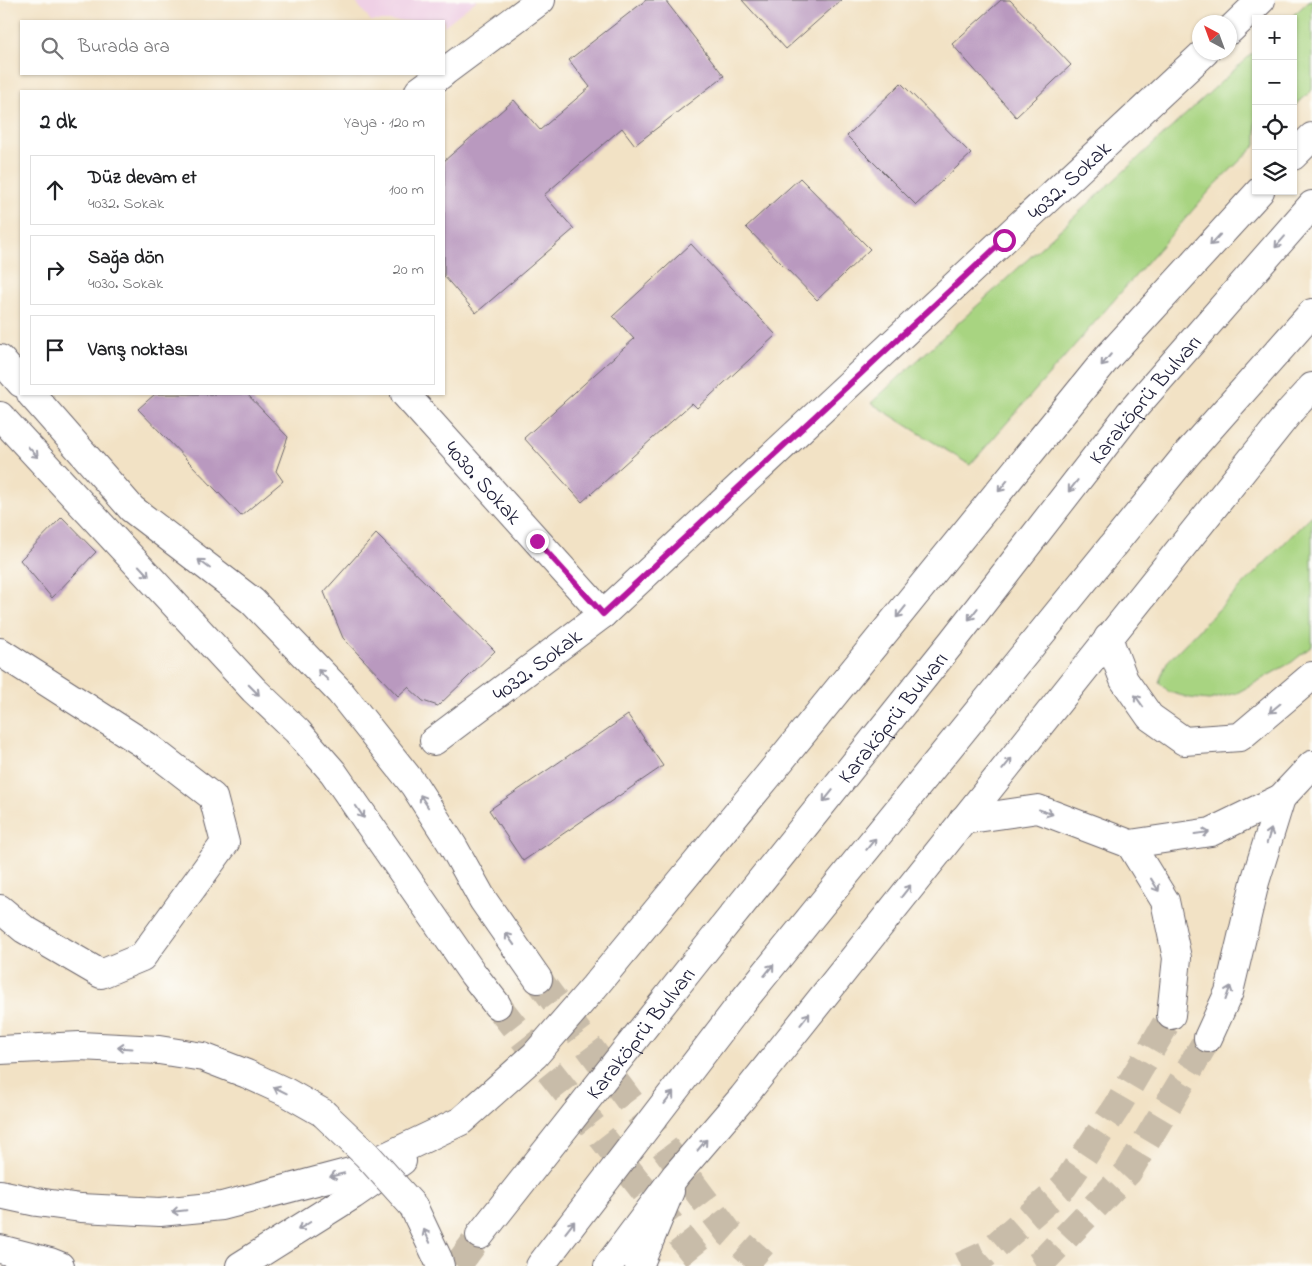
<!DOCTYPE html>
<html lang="tr">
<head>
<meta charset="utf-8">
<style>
	:root { --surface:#fff; --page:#f2f2f2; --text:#202124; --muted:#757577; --line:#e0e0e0 }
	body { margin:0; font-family:"Indie Flower",sans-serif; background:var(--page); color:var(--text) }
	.controls { position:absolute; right:15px; top:15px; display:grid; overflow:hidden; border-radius:0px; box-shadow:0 1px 4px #0004 }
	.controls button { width:45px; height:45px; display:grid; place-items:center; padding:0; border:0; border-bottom:1px solid var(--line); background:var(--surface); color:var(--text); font:25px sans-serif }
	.compass { position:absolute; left:1192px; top:15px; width:45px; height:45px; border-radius:50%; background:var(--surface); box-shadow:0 1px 4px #0004; rotate:319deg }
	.stop { position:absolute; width:15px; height:15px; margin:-11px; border:4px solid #b5179e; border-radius:50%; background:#fff }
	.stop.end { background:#b5179e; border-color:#fff; box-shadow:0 1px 5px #0008 }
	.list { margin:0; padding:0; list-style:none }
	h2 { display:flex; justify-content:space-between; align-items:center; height:65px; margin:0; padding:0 20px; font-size:21px }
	h2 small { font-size:16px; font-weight:400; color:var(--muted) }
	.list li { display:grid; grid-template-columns:32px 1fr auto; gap:15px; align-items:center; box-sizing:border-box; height:70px; margin:0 10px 10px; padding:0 10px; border:1px solid var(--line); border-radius:0px }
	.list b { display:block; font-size:19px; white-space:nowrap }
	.list p { margin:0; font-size:16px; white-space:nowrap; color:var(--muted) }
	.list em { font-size:16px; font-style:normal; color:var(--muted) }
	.icon { flex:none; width:28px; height:28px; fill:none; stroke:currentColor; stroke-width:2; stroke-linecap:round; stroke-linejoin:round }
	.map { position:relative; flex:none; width:1312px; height:1266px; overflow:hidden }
	.search { position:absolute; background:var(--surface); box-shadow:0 1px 4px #0004; left:20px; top:20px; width:425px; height:55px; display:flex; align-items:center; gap:12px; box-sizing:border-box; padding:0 18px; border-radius:0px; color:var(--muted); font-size:19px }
	.panel { position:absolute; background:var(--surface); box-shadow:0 1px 4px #0004; left:20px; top:90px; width:425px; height:305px; border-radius:0px }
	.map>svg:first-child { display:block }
	.built { fill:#efd0e5 }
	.green { fill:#a8d481; stroke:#657b5e }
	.building { fill:#b999bf }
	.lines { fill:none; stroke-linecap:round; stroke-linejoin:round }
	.secondary-tunnel { stroke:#c8bca9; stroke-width:28; stroke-dasharray:28 14; stroke-linecap:butt }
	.trunk-tunnel { stroke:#c8bca9; stroke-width:28; stroke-dasharray:28 14; stroke-linecap:butt }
	.minor-casing { stroke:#6b656b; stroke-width:30 }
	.secondary-casing { stroke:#6b656b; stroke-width:30 }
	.primary-casing { stroke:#6b656b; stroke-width:30 }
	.trunk-casing { stroke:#6b656b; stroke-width:30 }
	.minor { stroke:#fff; stroke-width:28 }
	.secondary { stroke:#fff; stroke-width:28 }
	.primary { stroke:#fff; stroke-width:28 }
	.trunk { stroke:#fff; stroke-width:28 }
	.trunk-bridge-casing { stroke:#6b656b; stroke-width:30; stroke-linecap:butt }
	.trunk-bridge { stroke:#fff; stroke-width:28 }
	.oneway { stroke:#9c9ca7 }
	.route { stroke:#b5179e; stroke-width:6 }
	.labels { text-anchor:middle; stroke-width:5; stroke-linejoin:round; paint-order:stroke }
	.street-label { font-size:22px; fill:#22223b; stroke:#fdfcf7 }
</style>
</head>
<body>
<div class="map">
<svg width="1312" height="1266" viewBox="0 0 1312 1266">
	<rect width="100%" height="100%" fill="#fdfcf7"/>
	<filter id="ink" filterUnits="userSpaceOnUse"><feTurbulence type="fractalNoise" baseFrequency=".02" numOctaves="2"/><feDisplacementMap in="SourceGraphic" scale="10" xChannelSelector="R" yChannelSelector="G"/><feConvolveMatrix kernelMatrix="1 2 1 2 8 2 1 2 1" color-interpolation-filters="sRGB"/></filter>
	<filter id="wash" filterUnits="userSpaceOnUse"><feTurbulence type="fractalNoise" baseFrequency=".0096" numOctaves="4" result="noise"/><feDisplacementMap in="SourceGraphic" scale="20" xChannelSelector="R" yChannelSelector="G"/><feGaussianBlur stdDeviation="1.12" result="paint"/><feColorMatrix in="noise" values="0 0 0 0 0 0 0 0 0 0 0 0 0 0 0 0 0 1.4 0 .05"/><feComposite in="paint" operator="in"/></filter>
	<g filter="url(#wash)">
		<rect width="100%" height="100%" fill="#f2e2c5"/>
		<polygon class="built" points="354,0 477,0 444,26 444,21 371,21"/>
		<g class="green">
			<polygon points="1310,0 1312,0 1312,90 1293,108 1293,19 1289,19"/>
			<polygon points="1256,50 1256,145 1213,187 970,465 871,403"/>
			<polygon points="1312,515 1312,646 1292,662 1237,693 1209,700 1190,698 1169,692 1159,682 1167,662"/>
		</g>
		<g id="blocks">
			<g class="building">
				<polygon points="646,0 665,0 724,76 635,145 622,128 544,195 574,229 476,313 444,276 444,161 514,100 540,130 590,87 569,60"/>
				<polygon points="742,0 841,0 786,49"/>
				<polygon points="1001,0 1010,0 1071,65 1016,117 952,44"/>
				<polygon points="901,83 971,154 916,205 847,136"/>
				<polygon points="800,178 870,249 817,300 746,227"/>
				<polygon points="691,244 776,335 697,408 692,403 582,502 524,438 634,339 613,316"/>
				<polygon points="155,394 247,394 288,437 276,471 283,481 241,516 138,409"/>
				<polygon points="62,517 96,552 52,598 20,560"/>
				<polygon points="376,534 495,651 438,706 423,701 408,687 398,696 343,638 324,592"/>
				<polygon points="628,715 663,766 523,861 489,810"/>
			</g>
		</g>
	</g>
	<g filter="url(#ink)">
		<use href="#blocks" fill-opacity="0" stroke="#6b656b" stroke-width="1"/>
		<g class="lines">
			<g class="secondary-tunnel">
				<polyline points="538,979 729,1233 766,1266"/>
				<polyline points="497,1005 704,1266"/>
				<polyline points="961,1266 985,1255 1064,1186 1117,1107 1171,1015"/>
				<polyline points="1036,1266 1041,1263 1128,1172 1208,1038"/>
			</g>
			<polyline class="trunk-tunnel" points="457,1266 480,1235"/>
			<g class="minor-casing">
				<g id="minor">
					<polyline points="1230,30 1261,0"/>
					<polyline points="444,72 541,0"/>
					<polyline points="419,91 442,74"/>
					<path id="s1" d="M405,394L603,614"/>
					<polyline points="0,652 147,746 213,797 225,843 142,957 101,974 24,929 0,909"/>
					<path id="s2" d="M434,741L603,614L1205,52"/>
				</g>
			</g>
			<g class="secondary-casing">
				<g id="secondary">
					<polyline points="0,359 21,383"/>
					<polyline points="31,394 132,509 252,601 340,692 414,785 453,846 483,900 538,979"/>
					<polyline points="0,416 254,690 297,731 333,772 473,974 497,1005"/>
					<polyline points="1108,638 1124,680 1150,717 1184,741 1240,737 1312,676"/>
					<polyline points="963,820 1038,809 1130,844 1211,832 1281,798 1312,765"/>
					<polyline points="1130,844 1165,901 1177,958 1171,1015"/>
					<polyline points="1208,1038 1229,992 1255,882 1281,798"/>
				</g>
			</g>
			<g class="primary-casing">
				<g id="primary">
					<polyline points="0,1249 50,1262 60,1266"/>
					<polyline points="240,1266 353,1195 402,1161"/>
					<polyline points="639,1266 670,1191"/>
				</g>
			</g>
			<g class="trunk-casing">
				<g id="trunk">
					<polyline points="1293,156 1312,137"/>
					<polyline points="0,1050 80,1046 159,1050 203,1057 247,1074 286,1092 323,1113"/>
					<polyline points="0,1194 37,1202 81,1208 160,1212 222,1206 358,1170 461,1121 535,1055 594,987 768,776 1107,358 1260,191"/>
					<polyline points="413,1206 438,1259 440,1266"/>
					<path id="s3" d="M480,1235L693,965L952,642L1129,414L1312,205"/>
					<polyline points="540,1266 743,1001 1187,454 1312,313"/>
					<polyline points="608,1266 676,1175 743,1097 1291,410 1312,387"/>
				</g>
			</g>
			<use href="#minor" class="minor"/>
			<use href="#secondary" class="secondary"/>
			<use href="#primary" class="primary"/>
			<use href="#trunk" class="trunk"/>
			<g class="trunk-bridge-casing">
				<polyline id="trunk-bridge" points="323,1113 367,1155 413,1206"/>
			</g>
			<use href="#trunk-bridge" class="trunk-bridge"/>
		</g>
		<defs><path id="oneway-shaft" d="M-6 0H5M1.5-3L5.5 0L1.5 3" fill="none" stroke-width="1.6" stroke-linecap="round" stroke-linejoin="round" transform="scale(1.25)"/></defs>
		<g class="oneway">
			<use href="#oneway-shaft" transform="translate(1215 240) rotate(133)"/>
			<use href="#oneway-shaft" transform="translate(1280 242) rotate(131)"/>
			<use href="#oneway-shaft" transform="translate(1106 360) rotate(130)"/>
			<use href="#oneway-shaft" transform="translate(33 452) rotate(47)"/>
			<use href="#oneway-shaft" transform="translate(1003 486) rotate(129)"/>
			<use href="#oneway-shaft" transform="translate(1073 486) rotate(128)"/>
			<use href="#oneway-shaft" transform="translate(204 564) rotate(-143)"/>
			<use href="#oneway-shaft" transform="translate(144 571) rotate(47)"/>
			<use href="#oneway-shaft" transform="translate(901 612) rotate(129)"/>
			<use href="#oneway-shaft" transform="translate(973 614) rotate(128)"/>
			<use href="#oneway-shaft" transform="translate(323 675) rotate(-134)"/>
			<use href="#oneway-shaft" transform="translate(254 690) rotate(45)"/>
			<use href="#oneway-shaft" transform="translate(1139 701) rotate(-125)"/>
			<use href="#oneway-shaft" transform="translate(1275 708) rotate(140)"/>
			<use href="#oneway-shaft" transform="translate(1007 764) rotate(-51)"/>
			<use href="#oneway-shaft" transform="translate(828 796) rotate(129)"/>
			<use href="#oneway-shaft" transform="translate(424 801) rotate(-123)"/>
			<use href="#oneway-shaft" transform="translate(360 812) rotate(56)"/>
			<use href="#oneway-shaft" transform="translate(1046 812) rotate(20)"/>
			<use href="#oneway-shaft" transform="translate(1202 833) rotate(-8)"/>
			<use href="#oneway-shaft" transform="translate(1269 836) rotate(-73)"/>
			<use href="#oneway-shaft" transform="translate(871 844) rotate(-51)"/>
			<use href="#oneway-shaft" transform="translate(1155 885) rotate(58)"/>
			<use href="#oneway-shaft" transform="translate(906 891) rotate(-52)"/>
			<use href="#oneway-shaft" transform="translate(510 939) rotate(-125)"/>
			<use href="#oneway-shaft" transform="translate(769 970) rotate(-51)"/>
			<use href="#oneway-shaft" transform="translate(1228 993) rotate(-70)"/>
			<use href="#oneway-shaft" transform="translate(805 1019) rotate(-52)"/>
			<use href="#oneway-shaft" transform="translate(125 1048) rotate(-177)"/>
			<use href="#oneway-shaft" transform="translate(280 1090) rotate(-154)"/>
			<use href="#oneway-shaft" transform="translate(669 1098) rotate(-52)"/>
			<use href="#oneway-shaft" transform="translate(702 1145) rotate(-50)"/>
			<use href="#oneway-shaft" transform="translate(337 1175) rotate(166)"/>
			<use href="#oneway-shaft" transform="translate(179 1211) rotate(174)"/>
			<use href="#oneway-shaft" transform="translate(304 1226) rotate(148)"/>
			<use href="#oneway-shaft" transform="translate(570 1227) rotate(-52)"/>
			<use href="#oneway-shaft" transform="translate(427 1236) rotate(-115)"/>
		</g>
	</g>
	<g class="lines" filter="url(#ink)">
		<polyline class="route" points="537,541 603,614 1004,240"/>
	</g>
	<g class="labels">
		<g class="street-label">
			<text dy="8" stroke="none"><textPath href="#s2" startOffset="848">4032. Sokak</textPath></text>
			<text dy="8" stroke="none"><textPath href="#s3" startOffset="1068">Karaköprü Bulvarı</textPath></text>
			<text dy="8" stroke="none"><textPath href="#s1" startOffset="118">4030. Sokak</textPath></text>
			<text dy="8" stroke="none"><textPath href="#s2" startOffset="128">4032. Sokak</textPath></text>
			<text dy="8" stroke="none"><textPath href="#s3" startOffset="662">Karaköprü Bulvarı</textPath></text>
			<text dy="8" stroke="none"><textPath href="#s3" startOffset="258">Karaköprü Bulvarı</textPath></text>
		</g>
	</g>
</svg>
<div class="controls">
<button>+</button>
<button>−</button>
<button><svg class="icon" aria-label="locate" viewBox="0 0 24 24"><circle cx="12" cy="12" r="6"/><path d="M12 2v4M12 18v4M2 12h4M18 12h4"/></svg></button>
<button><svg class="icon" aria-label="layers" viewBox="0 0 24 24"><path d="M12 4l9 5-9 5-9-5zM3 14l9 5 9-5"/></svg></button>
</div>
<svg class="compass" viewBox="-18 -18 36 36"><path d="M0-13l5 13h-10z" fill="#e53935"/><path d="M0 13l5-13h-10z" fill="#757577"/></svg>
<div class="stop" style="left:1004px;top:240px"></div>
<div class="stop end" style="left:537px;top:541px"></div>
<div class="search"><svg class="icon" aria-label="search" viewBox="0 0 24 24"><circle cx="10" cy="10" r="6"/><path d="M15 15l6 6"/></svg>Burada ara</div>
<section class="panel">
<h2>2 dk<small>Yaya · 120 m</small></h2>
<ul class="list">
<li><svg class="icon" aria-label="ahead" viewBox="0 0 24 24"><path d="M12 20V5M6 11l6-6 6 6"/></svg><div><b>Düz devam et</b><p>4032. Sokak</p></div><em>100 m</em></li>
<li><svg class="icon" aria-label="right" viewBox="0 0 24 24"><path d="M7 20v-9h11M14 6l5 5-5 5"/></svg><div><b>Sağa dön</b><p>4030. Sokak</p></div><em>20 m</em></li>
<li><svg class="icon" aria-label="arrive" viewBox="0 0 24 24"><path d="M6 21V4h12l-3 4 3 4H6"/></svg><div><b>Varış noktası</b></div></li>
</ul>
</section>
</div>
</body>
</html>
